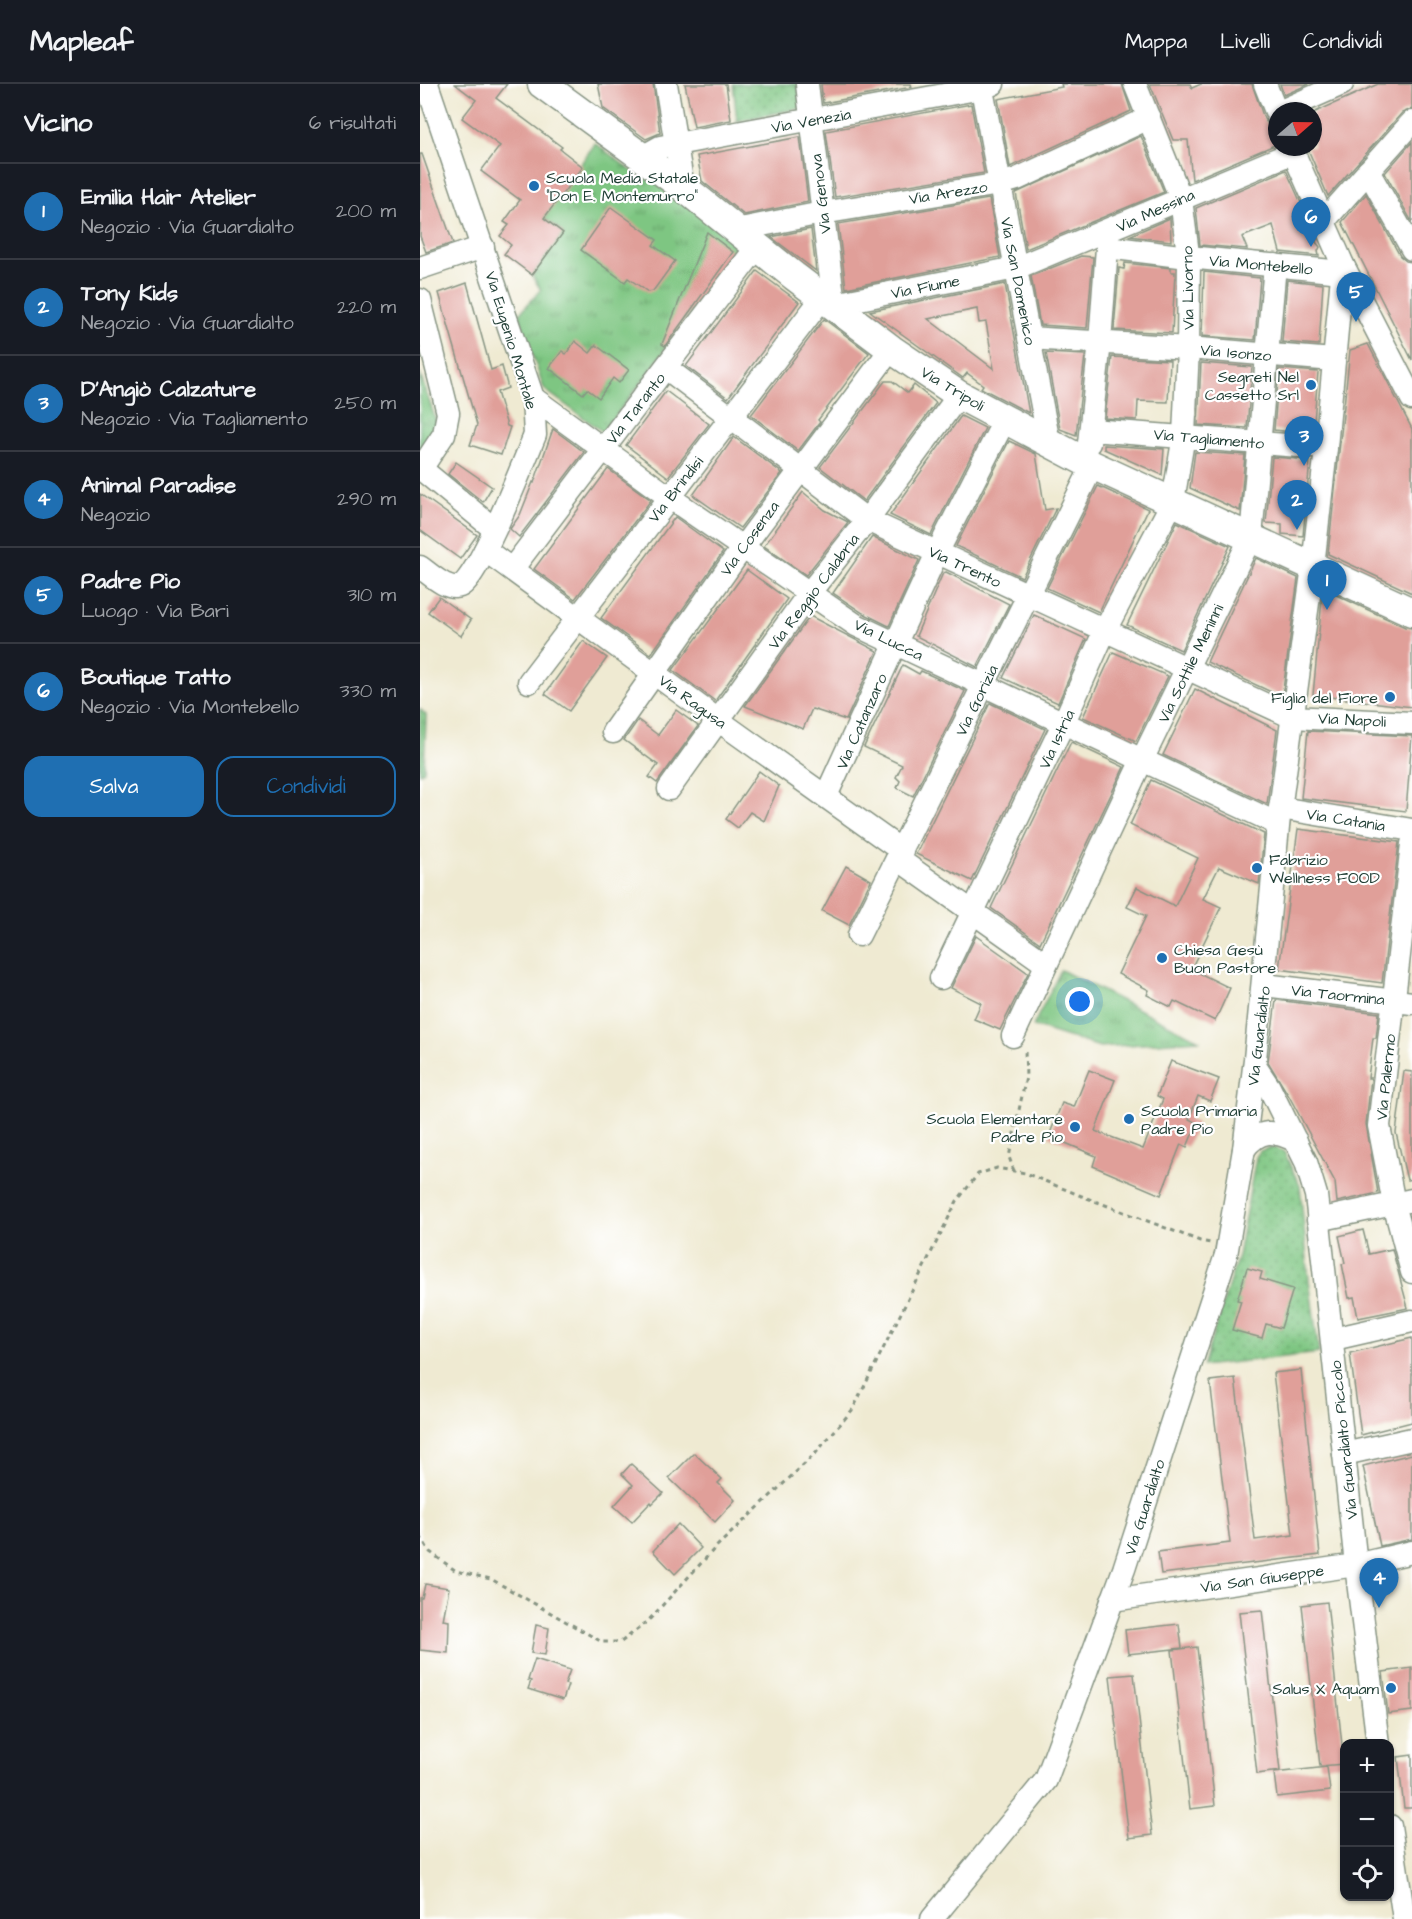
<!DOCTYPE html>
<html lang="it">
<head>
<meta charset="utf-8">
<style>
	:root { --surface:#171b24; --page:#242831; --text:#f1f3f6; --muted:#9ea1a6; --line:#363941; --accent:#1f6fb2 }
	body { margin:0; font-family:"Architects Daughter",sans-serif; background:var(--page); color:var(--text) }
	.controls { position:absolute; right:18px; bottom:18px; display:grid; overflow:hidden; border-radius:12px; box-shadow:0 2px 4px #0004 }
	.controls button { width:54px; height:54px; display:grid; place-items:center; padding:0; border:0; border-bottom:2px solid var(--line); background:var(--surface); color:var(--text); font:30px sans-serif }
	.compass { position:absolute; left:848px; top:18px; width:54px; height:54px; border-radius:50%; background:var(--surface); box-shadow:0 2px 4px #0004; rotate:70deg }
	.you { position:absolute; left:660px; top:918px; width:21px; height:21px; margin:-15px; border:4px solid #fff; border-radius:50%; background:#1a73e8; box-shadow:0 0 0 9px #1a73e833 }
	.badge { display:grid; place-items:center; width:39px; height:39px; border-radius:50%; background:var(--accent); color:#fff; font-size:20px; font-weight:700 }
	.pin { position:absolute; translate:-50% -50px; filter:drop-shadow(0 2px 3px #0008) }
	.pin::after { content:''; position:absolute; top:32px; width:21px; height:18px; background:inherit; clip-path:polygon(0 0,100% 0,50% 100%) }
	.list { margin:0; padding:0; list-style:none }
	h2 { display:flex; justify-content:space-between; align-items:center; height:78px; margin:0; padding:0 24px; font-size:26px }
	h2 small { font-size:20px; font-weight:400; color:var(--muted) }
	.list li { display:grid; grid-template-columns:39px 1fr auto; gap:18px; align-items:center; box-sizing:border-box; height:96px; padding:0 24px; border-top:2px solid var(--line) }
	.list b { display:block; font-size:22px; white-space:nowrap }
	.list p { margin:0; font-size:20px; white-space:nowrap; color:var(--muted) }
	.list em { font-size:20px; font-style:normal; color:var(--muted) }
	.actions { display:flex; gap:12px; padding:18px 24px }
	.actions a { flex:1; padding:14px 0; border:2px solid var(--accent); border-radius:18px; text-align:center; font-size:21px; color:var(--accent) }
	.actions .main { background:var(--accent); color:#fff }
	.icon { flex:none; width:33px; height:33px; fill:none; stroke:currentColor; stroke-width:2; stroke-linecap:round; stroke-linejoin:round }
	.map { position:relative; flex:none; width:992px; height:1835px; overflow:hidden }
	header { display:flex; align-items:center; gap:36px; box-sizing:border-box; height:84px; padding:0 30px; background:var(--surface); border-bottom:2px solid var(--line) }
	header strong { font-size:28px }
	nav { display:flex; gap:33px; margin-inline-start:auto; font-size:21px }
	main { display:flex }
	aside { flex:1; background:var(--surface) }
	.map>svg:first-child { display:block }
	.grass { fill:url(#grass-dots); stroke:#4e825b; stroke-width:1.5 }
	.park { fill:url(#park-tufts); stroke:#4e825b; stroke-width:1.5 }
	.building { fill:#e09f99; fill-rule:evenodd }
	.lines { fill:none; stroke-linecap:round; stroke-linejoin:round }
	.minor-casing { stroke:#879483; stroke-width:25 }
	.major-casing { stroke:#879483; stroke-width:31 }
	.path { stroke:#879483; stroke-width:3; stroke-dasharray:4.5 4.5; stroke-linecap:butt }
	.minor { stroke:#fff; stroke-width:22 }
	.major { stroke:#fff; stroke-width:28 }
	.poi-dot { fill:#1f6fb2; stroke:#fff; stroke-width:2 }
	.labels { text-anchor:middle; stroke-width:4.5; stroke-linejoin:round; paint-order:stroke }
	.street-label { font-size:16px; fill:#1f3d34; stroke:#fff }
	.poi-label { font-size:16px; fill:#1f3d34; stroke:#fff; text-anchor:start }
</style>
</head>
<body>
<header>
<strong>Mapleaf</strong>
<nav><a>Mappa</a><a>Livelli</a><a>Condividi</a></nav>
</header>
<main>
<aside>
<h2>Vicino<small>6 risultati</small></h2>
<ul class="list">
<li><span class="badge">1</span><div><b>Emilia Hair Atelier</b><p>Negozio · Via Guardialto</p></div><em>200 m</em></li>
<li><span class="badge">2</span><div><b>Tony Kids</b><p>Negozio · Via Guardialto</p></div><em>220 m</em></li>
<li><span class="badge">3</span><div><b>D'Angiò Calzature</b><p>Negozio · Via Tagliamento</p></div><em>250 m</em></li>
<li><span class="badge">4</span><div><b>Animal Paradise</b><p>Negozio</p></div><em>290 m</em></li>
<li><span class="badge">5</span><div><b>Padre Pio</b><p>Luogo · Via Bari</p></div><em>310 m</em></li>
<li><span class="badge">6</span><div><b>Boutique Tatto</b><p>Negozio · Via Montebello</p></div><em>330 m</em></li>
</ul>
<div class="actions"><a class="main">Salva</a><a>Condividi</a></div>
</aside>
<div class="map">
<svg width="992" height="1835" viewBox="0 0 992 1835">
	<defs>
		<pattern id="grass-dots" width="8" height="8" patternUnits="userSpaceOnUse" patternTransform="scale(1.5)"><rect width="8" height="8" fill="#7ec682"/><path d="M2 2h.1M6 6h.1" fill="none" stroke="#67a26b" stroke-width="1.8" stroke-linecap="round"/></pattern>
		<pattern id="park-tufts" width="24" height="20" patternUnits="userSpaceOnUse" patternTransform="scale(1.5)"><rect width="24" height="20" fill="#7ec682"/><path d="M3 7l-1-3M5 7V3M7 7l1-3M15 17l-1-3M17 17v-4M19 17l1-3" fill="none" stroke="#67a26b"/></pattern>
	</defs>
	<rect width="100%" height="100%" fill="#fff"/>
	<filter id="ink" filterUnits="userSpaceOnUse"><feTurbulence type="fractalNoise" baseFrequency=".0167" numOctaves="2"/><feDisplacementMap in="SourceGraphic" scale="12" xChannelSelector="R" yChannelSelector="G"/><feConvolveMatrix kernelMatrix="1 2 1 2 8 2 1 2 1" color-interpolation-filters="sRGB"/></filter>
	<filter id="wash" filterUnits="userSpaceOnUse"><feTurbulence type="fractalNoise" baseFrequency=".008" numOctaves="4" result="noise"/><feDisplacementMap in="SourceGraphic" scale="24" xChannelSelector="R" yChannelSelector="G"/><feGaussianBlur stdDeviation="1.35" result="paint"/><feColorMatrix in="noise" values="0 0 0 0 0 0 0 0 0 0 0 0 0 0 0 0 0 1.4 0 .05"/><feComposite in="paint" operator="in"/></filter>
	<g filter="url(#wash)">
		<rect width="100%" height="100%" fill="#efead2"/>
		<g class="grass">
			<polygon points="313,0 378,0 381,24 317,37"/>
			<polygon points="848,1064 856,1064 864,1068 880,1102 889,1196 899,1269 783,1282 818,1172 836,1073 840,1067"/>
		</g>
		<g class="park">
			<polygon points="175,59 220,93 231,85 320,156 230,287 183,348 124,305 99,230 121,206 112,191 143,149 124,134"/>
			<polygon points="0,290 17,340 0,366"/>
			<polygon points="0,625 6,631 4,687 0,689"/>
			<polygon points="641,886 779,956 680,963 613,942"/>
		</g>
		<g id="blocks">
			<g class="building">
				<polygon points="35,0 87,0 76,14 142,63 140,65 163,83 124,134 143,149 112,191 84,170 91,161 80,152 89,141 84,138 100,116 61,87 80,62 42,34 56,16"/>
				<polygon points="178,0 233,0 240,49 226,55 183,24"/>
				<polygon points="265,0 306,0 311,36 274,43"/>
				<polygon points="401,0 491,0 492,3 403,19"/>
				<polygon points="641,0 702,0 711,27 590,83 578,15 642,3"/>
				<polygon points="730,0 770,0 772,4 781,0 832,0 844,35 849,41 855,43 857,47 857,60 772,96 768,56 753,56"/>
				<polygon points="860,0 889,0 864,11"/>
				<polygon points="958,0 992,0 992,25 982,29 908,112 887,63 893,63 893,29"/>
				<polygon points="551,20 564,89 415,113 406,47"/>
				<polygon points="721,52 744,108 606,165 596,109"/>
				<polygon points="380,53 388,118 324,131 282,97 277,72"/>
				<polygon points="992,58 992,138 965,89"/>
				<polygon points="0,70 2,70 33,159 6,168 0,152"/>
				<polygon points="866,86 894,148 891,151 897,155 896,158 900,163 898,167 899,172 860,168 853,141 822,153 827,165 780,161 776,124"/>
				<polygon points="946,110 980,172 986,177 992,178 992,276 922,138"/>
				<polygon points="569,115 580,173 426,204 418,140"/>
				<polygon points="191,123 237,156 233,161 255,177 233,207 228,208 208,194 205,198 161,166"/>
				<polygon points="750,134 751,157 709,152"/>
				<polygon points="391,145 396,187 351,153"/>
				<polygon points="287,148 313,168 245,262 242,260"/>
				<polygon points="661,172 673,173 667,244 620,241 611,192"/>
				<polygon points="705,179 751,184 751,188 755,188 752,249 694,246 699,184 704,185"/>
				<polygon points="337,187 379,218 308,314 266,282"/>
				<polygon points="784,188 840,194 835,256 782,252"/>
				<polygon points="867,196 903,200 899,261 862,258"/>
				<polygon points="47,199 71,286 82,282 88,304 77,308 87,342 90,343 81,371 50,361 57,341 19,209"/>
				<path d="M585,200L609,329L561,304L563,301L547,289L543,294L450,227ZM557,225L559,239L566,238L574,285L508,235Z"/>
				<polygon points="404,235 449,269 398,336 400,338 378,367 331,331"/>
				<polygon points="155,257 170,269 176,261 209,286 199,299 193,294 179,314 167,305 163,310 129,284 142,267 146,270"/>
				<polygon points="948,260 992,345 992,509 908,470 930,266"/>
				<polygon points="626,269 665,271 656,351 640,345"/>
				<polygon points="692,273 750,276 748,318 718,317 717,336 685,334"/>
				<polygon points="781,279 832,283 827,344 778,341"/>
				<polygon points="859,285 898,288 893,350 854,346"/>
				<polygon points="465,297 472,297 488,309 494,301 516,319 444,417 400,383"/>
				<polygon points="246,307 289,340 248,393 206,361"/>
				<polygon points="541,332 565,344 511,451 470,431"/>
				<polygon points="133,345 164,368 99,453 90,445 100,431 113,398 114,399"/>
				<polygon points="314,353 362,389 320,444 273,411"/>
				<polygon points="589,357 616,370 625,426 636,424 602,493 536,462"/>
				<polygon points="684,361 744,365 742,391 684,365"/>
				<polygon points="775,368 825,371 820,427 770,404"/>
				<polygon points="852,373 890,376 883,452 862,450 862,440 846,439"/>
				<polygon points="36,378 72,403 63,418 28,390"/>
				<polygon points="188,385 231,416 155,515 114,485"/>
				<polygon points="678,402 728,425 679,528 627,504"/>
				<polygon points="383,408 405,426 428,438 386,491 344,462"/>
				<polygon points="0,410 57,451 40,475 0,446"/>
				<polygon points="255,433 303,468 231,570 181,534"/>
				<polygon points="757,438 810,462 761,566 707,541"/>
				<polygon points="452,453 499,476 469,542 443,529 413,509"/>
				<polygon points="836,474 878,494 862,613 787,578"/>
				<polygon points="327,486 367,515 295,617 253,586"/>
				<polygon points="526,488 589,520 557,583 496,552 523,489"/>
				<polygon points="903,505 985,543 992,544 992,623 893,611"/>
				<polygon points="19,513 51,536 41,552 8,528"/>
				<polygon points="614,531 666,555 638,619 583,594"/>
				<polygon points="390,532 457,567 426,636 392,625 383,645 325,622"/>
				<polygon points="163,557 187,574 149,627 125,610"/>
				<polygon points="693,568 748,592 716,657 663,633"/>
				<polygon points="483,581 499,590 501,587 545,607 493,712 477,704 480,697 476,693 482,681 444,663"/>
				<polygon points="775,605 857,646 847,720 743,671"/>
				<polygon points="570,619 625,645 552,797 496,770"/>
				<polygon points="256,626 278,642 237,699 229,693 238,681 204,656 218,636 238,651"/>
				<polygon points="888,647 992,652 986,727 881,714"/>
				<polygon points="651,658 704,683 620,859 571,824"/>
				<polygon points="339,687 359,702 344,737 330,728 318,744 306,735"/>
				<polygon points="731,696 844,750 839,800 799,783 783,815 801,823 771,885 810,904 795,937 754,917 751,923 727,911 729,906 698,890 726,832 707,823 717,803 755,822 778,774 710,741"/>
				<polygon points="878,745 979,758 962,899 859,885"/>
				<polygon points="426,782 451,796 429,841 402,827"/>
				<polygon points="556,852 608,889 580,946 554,935 561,919 531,904"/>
				<polygon points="856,916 959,929 956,954 953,954 948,994 951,994 946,1040 958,1109 917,1118 915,1098 869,1012 848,978"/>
				<polygon points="751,977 799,995 790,1017 778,1012 769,1035 777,1039 767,1063 761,1060 741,1111 673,1082 676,1072 629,1052 642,1019 654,1023 669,986 695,996 675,1047 723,1065 743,1015 737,1012"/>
				<polygon points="984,987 992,988 992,1095 987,1096 976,1049"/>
				<polygon points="943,1146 949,1170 972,1165 988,1224 938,1234 934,1213 929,1214 922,1180 925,1179 919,1152"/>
				<polygon points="827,1184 842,1188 840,1195 873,1205 861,1244 846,1240 842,1254 812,1246 821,1217 817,1216"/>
				<polygon points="992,1254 992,1338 941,1351 930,1269"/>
				<polygon points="881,1286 900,1471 741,1490 738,1468 810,1459 790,1297 815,1294 835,1456 873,1451 853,1289"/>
				<polygon points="274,1369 302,1395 298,1399 315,1416 295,1438 249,1394"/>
				<polygon points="992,1370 992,1455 960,1462 943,1382"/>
				<polygon points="211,1380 243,1409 232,1420 231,1418 212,1438 194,1422 213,1401 202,1390"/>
				<polygon points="258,1440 281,1464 255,1490 233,1467"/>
				<polygon points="5,1500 29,1504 23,1536 29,1537 28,1569 0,1566 0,1514 2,1514"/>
				<polygon points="907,1518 924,1680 900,1682 882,1521"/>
				<polygon points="842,1526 860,1687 837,1690 819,1528"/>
				<polygon points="759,1540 762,1564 708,1570 705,1546"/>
				<polygon points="116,1541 129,1544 125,1571 111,1569"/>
				<polygon points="777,1563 795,1722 770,1725 752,1566"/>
				<polygon points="115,1575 150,1586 145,1600 148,1601 143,1616 108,1605 111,1597 108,1596"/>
				<polygon points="992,1584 992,1627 968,1630 963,1588"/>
				<polygon points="714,1590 732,1751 709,1754 690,1592"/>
				<polygon points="992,1671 992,1724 984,1724 978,1673"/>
				<polygon points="907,1683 910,1707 857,1713 854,1689"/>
			</g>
		</g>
	</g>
	<g filter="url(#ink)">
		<use href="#blocks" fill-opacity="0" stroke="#879483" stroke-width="1.5"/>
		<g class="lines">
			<g class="minor-casing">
				<g id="minor">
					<polyline points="246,0 263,103"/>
					<polyline points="387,0 414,220 596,184 874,68"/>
					<polyline points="561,0 629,359"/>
					<polyline points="845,0 857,30"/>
					<polyline points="861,27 922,0"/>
					<polyline points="871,63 923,181 992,315"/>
					<polyline points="225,76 231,68 240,63 562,4 573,0"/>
					<polyline points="948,87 992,165"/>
					<polyline points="904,137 992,38"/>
					<polyline points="316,146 402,129 580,100 597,95 729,34"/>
					<polyline points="687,163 768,173 922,188"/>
					<polyline points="0,184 63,163"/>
					<polyline points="0,216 28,329 24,350 1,385"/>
					<polyline points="609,254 768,264 914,276"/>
					<polyline points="246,284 447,436 872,633 992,639"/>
					<polyline points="113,314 249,413 436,541 858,740"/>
					<polyline points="671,346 906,364"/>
					<polyline points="669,359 680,258 688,150"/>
					<polyline points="0,384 74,445"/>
					<polyline points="65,466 298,636 482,767"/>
					<path d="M0,483C10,490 27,507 40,502C58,496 105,375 115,351L113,314L7,0"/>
					<polyline points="92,485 337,163"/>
					<polyline points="109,598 403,213"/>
					<polyline points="193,648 323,463 471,265"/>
					<polyline points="249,705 390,508 447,436 539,311"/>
					<polyline points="406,712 517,469 585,335"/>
					<polyline points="860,724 992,746"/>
					<polyline points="992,760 959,1042 974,1120 992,1188"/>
					<polyline points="478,775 626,880"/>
					<polyline points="439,851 673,381"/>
					<polyline points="521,894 644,638 685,546 753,417 764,351 768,264 769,178 761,115 715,0"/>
					<polyline points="844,901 992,919"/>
					<polyline points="593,952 722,676 831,453 855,181"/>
					<polyline points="835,982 849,1003 886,1078 896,1111 936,1481 958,1660"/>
					<path d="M824,1065C840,1044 855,1046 876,1057"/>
					<polyline points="898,1136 992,1116"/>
					<polyline points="913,1255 992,1237"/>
					<polyline points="924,1370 992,1355"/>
					<polyline points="692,1516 936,1481 992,1468"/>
					<polyline points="970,1742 984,1835"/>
					<polyline points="512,1835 626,1696 704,1485 806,1171 824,1065 835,975 859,733 893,482 905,374 923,181"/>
				</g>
			</g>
			<g class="major-casing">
				<polyline id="major" points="122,0 263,103 374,192 471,265 539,311 666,378 992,528"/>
			</g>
			<g class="path">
				<polyline points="594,1087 589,1073 606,993 605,966"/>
				<polyline points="0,1452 10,1468 36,1487 71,1495 182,1558 201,1558 228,1537 296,1463 395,1370 433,1325 537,1117 558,1090 577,1084 605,1089 659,1111 780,1157 791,1159"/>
			</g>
			<use href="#minor" class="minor"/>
			<use href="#major" class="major"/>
		</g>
	</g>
	<g class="poi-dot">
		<circle cx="114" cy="102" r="6"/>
		<circle cx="891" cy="301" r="6"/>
		<circle cx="970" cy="613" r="6"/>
		<circle cx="837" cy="784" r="6"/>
		<circle cx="742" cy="874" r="6"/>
		<circle cx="709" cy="1035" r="6"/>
		<circle cx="655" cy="1043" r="6"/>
		<circle cx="971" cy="1604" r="6"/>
	</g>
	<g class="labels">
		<g class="street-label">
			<text transform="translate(391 36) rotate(-10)" y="6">Via Venezia</text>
			<text transform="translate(528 108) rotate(-9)" y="6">Via Arezzo</text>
			<text transform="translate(400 110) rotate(-97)" y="6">Via Genova</text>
			<text transform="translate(735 126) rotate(-24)" y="6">Via Messina</text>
			<text transform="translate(841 180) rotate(5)" y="6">Via Montebello</text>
			<text transform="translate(599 197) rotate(79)" y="6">Via San Domenico</text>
			<text transform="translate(505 202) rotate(-11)" y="6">Via Fiume</text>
			<text transform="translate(767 204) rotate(-91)" y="6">Via Livorno</text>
			<text transform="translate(92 256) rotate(73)" y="6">Via Eugenio Montale</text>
			<text transform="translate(816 268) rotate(5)" y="6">Via Isonzo</text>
			<text transform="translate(533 304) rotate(31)" y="6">Via Tripoli</text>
			<text transform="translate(215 324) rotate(-52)" y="6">Via Taranto</text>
			<text transform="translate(789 354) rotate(5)" y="6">Via Tagliamento</text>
			<text transform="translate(255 405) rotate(-52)" y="6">Via Brindisi</text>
			<text transform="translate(329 454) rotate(-54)" y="6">Via Cosenza</text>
			<text transform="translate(545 482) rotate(25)" y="6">Via Trento</text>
			<text transform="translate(393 507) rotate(-53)" y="6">Via Reggio Calabria</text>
			<text transform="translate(469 555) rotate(26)" y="6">Via Lucca</text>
			<text transform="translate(770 579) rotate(-64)" y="6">Via Sottile Meninni</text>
			<text transform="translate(556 616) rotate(-64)" y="6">Via Gorizia</text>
			<text transform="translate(273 617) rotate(36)" y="6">Via Ragusa</text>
			<text transform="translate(932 635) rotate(3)" y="6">Via Napoli</text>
			<text transform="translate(441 637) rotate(-66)" y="6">Via Catanzaro</text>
			<text transform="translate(636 655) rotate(-65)" y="6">Via Istria</text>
			<text transform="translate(926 735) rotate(9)" y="6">Via Catania</text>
			<text transform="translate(918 910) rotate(6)" y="6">Via Taormina</text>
			<text transform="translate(838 952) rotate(-83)" y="6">Via Guardialto</text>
			<text transform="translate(965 993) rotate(-84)" y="6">Via Palermo</text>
			<text transform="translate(923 1356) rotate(-96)" y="6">Via Guardialto Piccolo</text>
			<text transform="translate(724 1423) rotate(-72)" y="6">Via Guardialto</text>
			<text transform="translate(842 1494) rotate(-8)" y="6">Via San Giuseppe</text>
		</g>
		<g class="poi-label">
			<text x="126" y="99">Scuola Media Statale<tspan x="126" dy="18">"Don E. Montemurro"</tspan></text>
			<text x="879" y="298" text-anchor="end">Segreti Nel<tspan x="879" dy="18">Cassetto Srl</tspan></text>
			<text x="958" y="619" text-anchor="end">Figlia del Fiore</text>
			<text x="849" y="781">Fabrizio<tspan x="849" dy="18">Wellness FOOD</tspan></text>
			<text x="754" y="871">Chiesa Gesù<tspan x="754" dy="18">Buon Pastore</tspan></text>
			<text x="721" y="1032">Scuola Primaria<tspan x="721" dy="18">Padre Pio</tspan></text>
			<text x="643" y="1040" text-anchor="end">Scuola Elementare<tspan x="643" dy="18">Padre Pio</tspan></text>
			<text x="959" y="1610" text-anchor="end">Salus X Aquam</text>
		</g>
	</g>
</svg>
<div class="controls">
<button>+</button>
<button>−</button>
<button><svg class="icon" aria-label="locate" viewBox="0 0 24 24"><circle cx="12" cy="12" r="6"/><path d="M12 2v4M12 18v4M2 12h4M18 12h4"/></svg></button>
</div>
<svg class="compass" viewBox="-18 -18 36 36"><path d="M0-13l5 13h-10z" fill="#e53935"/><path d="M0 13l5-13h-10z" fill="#9ea1a6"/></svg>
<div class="you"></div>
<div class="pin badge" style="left:907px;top:526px">1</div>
<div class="pin badge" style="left:877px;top:446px">2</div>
<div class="pin badge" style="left:884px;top:382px">3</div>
<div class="pin badge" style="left:959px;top:1524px">4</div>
<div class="pin badge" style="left:936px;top:238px">5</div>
<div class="pin badge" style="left:891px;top:163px">6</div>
</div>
</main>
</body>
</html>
